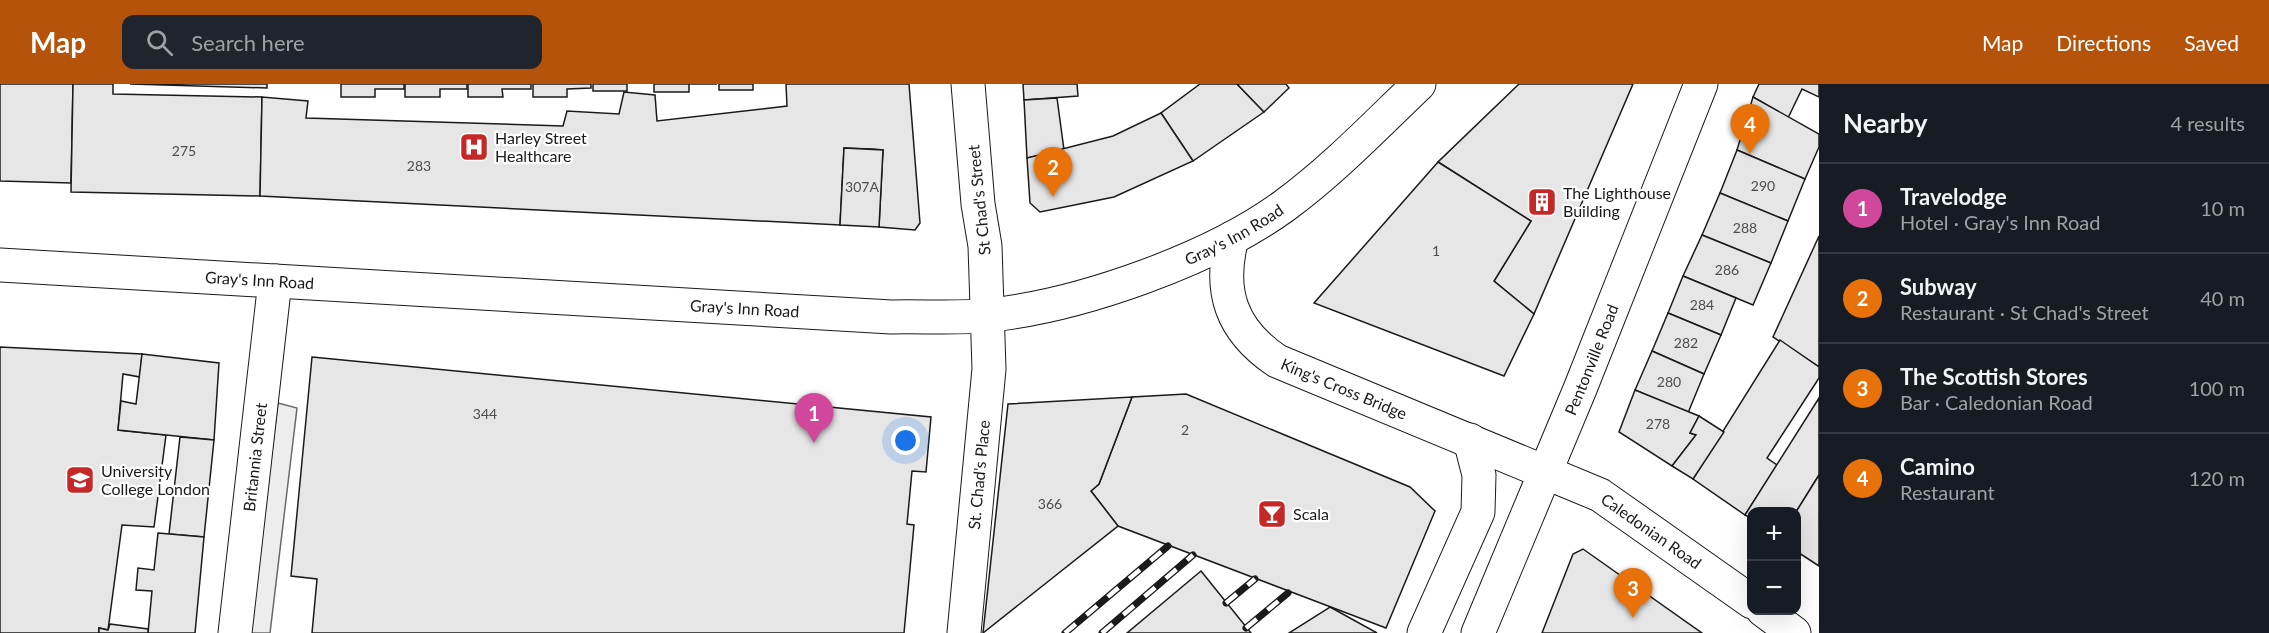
<!DOCTYPE html>
<html lang="en">
<head>
<meta charset="utf-8">
<style>
	:root { --surface:#171b24; --page:#20242c; --text:#f1f3f6; --muted:#9ea1a6; --line:#363941; --accent:#b45309 }
	body { margin:0; font-family:Lato,sans-serif; background:var(--page); color:var(--text) }
	.controls { position:absolute; right:18px; bottom:18px; display:grid; overflow:hidden; border-radius:12px; box-shadow:0 6px 24px #0002 }
	.controls button { width:54px; height:54px; display:grid; place-items:center; padding:0; border:0; border-bottom:2px solid var(--line); background:var(--surface); color:var(--text); font:30px sans-serif }
	.you { position:absolute; left:906px; top:357px; width:21px; height:21px; margin:-15px; border:4px solid #fff; border-radius:50%; background:#1a73e8; box-shadow:0 0 0 9px #1a73e833 }
	.badge { display:grid; place-items:center; width:39px; height:39px; border-radius:50%; background:var(--accent); color:#fff; font-size:20px; font-weight:700 }
	.pin { position:absolute; translate:-50% -50px; filter:drop-shadow(0 2px 3px #0008) }
	.pin::after { content:''; position:absolute; top:32px; width:21px; height:18px; background:inherit; clip-path:polygon(0 0,100% 0,50% 100%) }
	.list { margin:0; padding:0; list-style:none }
	h2 { display:flex; justify-content:space-between; align-items:center; height:78px; margin:0; padding:0 24px; font-size:26px }
	h2 small { font-size:20px; font-weight:400; color:var(--muted) }
	.list li { display:grid; grid-template-columns:39px 1fr auto; gap:18px; align-items:center; box-sizing:border-box; height:90px; padding:0 24px; border-top:2px solid var(--line) }
	.list b { display:block; font-size:22px; white-space:nowrap }
	.list p { margin:0; font-size:20px; white-space:nowrap; color:var(--muted) }
	.list em { font-size:20px; font-style:normal; color:var(--muted) }
	.icon { flex:none; width:33px; height:33px; fill:none; stroke:currentColor; stroke-width:2; stroke-linecap:round; stroke-linejoin:round }
	.map { position:relative; flex:none; width:1819px; height:549px; overflow:hidden }
	header { display:flex; align-items:center; gap:36px; box-sizing:border-box; height:84px; padding:0 30px; background:var(--accent); color:#fff }
	header strong { font-size:28px }
	nav { display:flex; gap:33px; margin-inline-start:auto; font-size:21px }
	.search { width:420px; height:54px; background:var(--page); display:flex; align-items:center; gap:15px; box-sizing:border-box; padding:0 21px; border-radius:12px; color:var(--muted); font-size:22px }
	main { display:flex }
	aside { flex:1; background:var(--surface) }
	.map>svg:first-child { display:block }
	.parking { fill:#ededed; stroke:#6a6a6a; stroke-width:1.5 }
	.building { fill:#e6e6e6; stroke:#1a1a1a; stroke-width:1.5 }
	.lines { fill:none; stroke-linecap:round; stroke-linejoin:round }
	.minor-casing { stroke:#1a1a1a; stroke-width:35 }
	.major-casing { stroke:#1a1a1a; stroke-width:35 }
	.highway-casing { stroke:#1a1a1a; stroke-width:35 }
	.minor { stroke:#fff; stroke-width:33 }
	.major { stroke:#fff; stroke-width:33 }
	.highway { stroke:#fff; stroke-width:33 }
	.rail-casing { stroke:#1a1a1a; stroke-width:7 }
	.rail { stroke:#fff; stroke-width:4.5; stroke-dasharray:14; stroke-linecap:butt }
	.labels { text-anchor:middle; stroke-width:4.5; stroke-linejoin:round; paint-order:stroke }
	.number-label { font-size:14px; fill:#4d4d4d }
	.poi-label { font-size:16px; fill:#1a1a1a; stroke:#fff; text-anchor:start }
	.street-label { font-size:16px; fill:#1a1a1a; stroke:#fff }
</style>
</head>
<body>
<header>
<strong>Map</strong>
<div class="search"><svg class="icon" aria-label="search" viewBox="0 0 24 24"><circle cx="10" cy="10" r="6"/><path d="M15 15l6 6"/></svg>Search here</div>
<nav><a>Map</a><a>Directions</a><a>Saved</a></nav>
</header>
<main>
<div class="map">
<svg width="1819" height="549" viewBox="0 0 1819 549">
	<rect width="100%" height="100%" fill="#fff"/>
	<polygon class="parking" points="278,319 297,324 270,549 250,549"/>
	<g class="building">
		<polygon points="0,0 73,0 71,99 0,97"/>
		<polygon points="73,0 113,0 113,10 262,13 260,112 71,108"/>
		<polygon points="130,0 267,0 267,4"/>
		<polygon points="341,0 404,0 404,5 375,5 375,13 341,13"/>
		<polygon points="405,0 467,0 467,5 440,5 440,13 405,13"/>
		<polygon points="468,0 531,0 531,5 502,5 503,13 468,13"/>
		<polygon points="533,0 591,0 591,4 567,5 567,13 533,13"/>
		<rect x="593" y="0" width="34" height="7"/>
		<polygon points="654,0 717,0 689,0 689,8 654,8"/>
		<rect x="719" y="0" width="34" height="6"/>
		<polygon points="786,0 909,0 920,139 915,146 879,143 883,66 872,65 844,64 840,141 260,112 262,13 308,17 306,34 563,42 567,27 619,30 624,8 655,11 657,37 787,22"/>
		<polygon points="1023,0 1077,0 1078,12 1024,16"/>
		<polygon points="1200,0 1237,0 1264,28 1193,77 1161,29"/>
		<polygon points="1237,0 1286,0 1289,4 1264,28"/>
		<polygon points="1519,0 1633,0 1534,230 1494,197 1531,137 1438,78"/>
		<polygon points="1759,0 1819,0 1819,13 1802,5 1788,34 1753,13"/>
		<polygon points="1753,13 1819,50 1819,63 1805,95 1737,66"/>
		<polygon points="1057,14 1064,66 1027,74 1024,16"/>
		<polygon points="1161,29 1193,77 1114,113 1040,128 1030,119 1027,74 1113,52"/>
		<polygon points="844,64 883,66 879,143 840,141"/>
		<polygon points="1737,66 1805,95 1788,137 1720,109"/>
		<polygon points="1438,78 1531,137 1494,197 1534,230 1504,292 1314,219"/>
		<polygon points="1720,109 1788,137 1771,179 1702,151"/>
		<polygon points="1702,151 1771,179 1753,221 1683,192"/>
		<polygon points="1819,152 1819,283 1773,253"/>
		<polygon points="1683,192 1736,214 1721,251 1668,229"/>
		<polygon points="1668,229 1721,251 1704,290 1652,267"/>
		<polygon points="1780,256 1819,283 1819,294 1767,374 1777,381 1745,431 1693,395"/>
		<polygon points="0,263 142,270 140,293 123,290 118,346 166,351 154,443 122,441 108,546 99,544 99,549 0,549"/>
		<polygon points="1652,267 1704,290 1688,329 1635,306"/>
		<polygon points="142,270 219,279 214,356 118,346 121,317 136,320"/>
		<polygon points="312,273 931,333 926,388 912,387 907,440 914,441 904,549 312,549 317,495 291,492"/>
		<polygon points="1635,306 1699,332 1690,349 1696,351 1672,382 1619,348"/>
		<polygon points="1186,310 1410,403 1435,427 1386,544 1118,442 1091,407 1099,400 1132,313"/>
		<polygon points="1132,313 1099,400 1091,407 1118,442 983,549 1008,320"/>
		<polygon points="1819,314 1819,391 1796,428 1752,428 1752,435 1745,431"/>
		<polygon points="1699,332 1724,348 1693,395 1672,382 1696,351 1690,349"/>
		<polygon points="180,353 214,356 204,453 169,450"/>
		<polygon points="1819,391 1819,482 1796,467 1796,428"/>
		<polygon points="158,449 204,453 195,549 148,549 152,507 136,506 138,484 154,486"/>
		<polygon points="1583,465 1702,549 1542,549 1573,470"/>
		<polygon points="1201,487 1251,549 1127,549"/>
		<polygon points="1330,523 1377,549 1289,549"/>
		<polygon points="110,540 148,545 148,549 99,549 99,544 108,546"/>
	</g>
	<g class="lines">
		<g class="minor-casing">
			<g id="minor">
				<path id="s1" d="M235,549L275,197"/>
				<path id="s2" d="M964,549L989,285L985,162L978,120L968,0"/>
			</g>
		</g>
		<g class="major-casing">
			<g id="major">
				<path id="s3" d="M1232,154C1218,207 1231,246 1277,277L1600,411L1752,518"/>
				<polyline points="1763,526 1794,549"/>
				<polyline points="1424,549 1478,428 1479,391 1470,356"/>
			</g>
		</g>
		<g class="highway-casing">
			<g id="highway">
				<path id="s4" d="M0,181L891,233C924,232 958,235 991,231C1081,221 1210,176 1284,122C1333,86 1375,42 1419,0"/>
				<path id="s5" d="M1478,549L1580,305L1701,0"/>
			</g>
		</g>
		<use href="#minor" class="minor"/>
		<use href="#major" class="major"/>
		<use href="#highway" class="highway"/>
		<g class="rail-casing">
			<g id="rail">
				<polyline points="1226,519 1255,495"/>
				<polyline points="1246,544 1288,509"/>
				<polyline points="1065,549 1168,462"/>
				<polyline points="1102,549 1193,471"/>
			</g>
		</g>
		<use href="#rail" class="rail"/>
	</g>
	<defs>
		<g id="hospital-square" transform="scale(1.5)"><rect x="-9" y="-9" width="18" height="18" rx="4" fill="#c62828" stroke="#fff"/><path d="M-5-5h3v3.5h4V-5h3V5h-3V1.5h-4V5h-3Z" fill="#fff"/></g>
		<g id="building-square" transform="scale(1.5)"><rect x="-9" y="-9" width="18" height="18" rx="4" fill="#c62828" stroke="#fff"/><path d="M-4-6H4V6H1V3H-1V6H-4ZM-2.5-4.3h1.7v1.8h-1.7ZM.8-4.3h1.7v1.8H.8ZM-2.5-1h1.7V.8h-1.7ZM.8-1h1.7V.8H.8Z" fill="#fff"/></g>
		<g id="university-square" transform="scale(1.5)"><rect x="-9" y="-9" width="18" height="18" rx="4" fill="#c62828" stroke="#fff"/><path d="M0-5L7-2L0 1L-7-2ZM-4 1L0 2.5L4 1V4Q0 6-4 4Z" fill="#fff"/></g>
		<g id="bar-square" transform="scale(1.5)"><rect x="-9" y="-9" width="18" height="18" rx="4" fill="#c62828" stroke="#fff"/><path d="M-6-5H6L.8 .8V4.5H3.5V6h-7V4.5H-.8V.8Z" fill="#fff"/></g>
	</defs>
	<g fill-rule="evenodd">
		<use href="#hospital-square" x="474" y="63"/>
		<use href="#building-square" x="1542" y="118"/>
		<use href="#university-square" x="80" y="396"/>
		<use href="#bar-square" x="1272" y="430"/>
	</g>
	<g class="labels">
		<g class="number-label">
			<text x="184" y="72">275</text>
			<text x="419" y="87">283</text>
			<text x="1763" y="107">290</text>
			<text x="862" y="108">307A</text>
			<text x="1745" y="149">288</text>
			<text x="1436" y="172">1</text>
			<text x="1727" y="191">286</text>
			<text x="1702" y="226">284</text>
			<text x="1686" y="264">282</text>
			<text x="1669" y="303">280</text>
			<text x="485" y="335">344</text>
			<text x="1658" y="345">278</text>
			<text x="1185" y="351">2</text>
			<text x="1050" y="425">366</text>
		</g>
		<g class="poi-label">
			<text x="495" y="60">Harley Street<tspan x="495" dy="18">Healthcare</tspan></text>
			<text x="1563" y="115">The Lighthouse<tspan x="1563" dy="18">Building</tspan></text>
			<text x="101" y="393">University<tspan x="101" dy="18">College London</tspan></text>
			<text x="1293" y="436">Scala</text>
		</g>
		<g class="street-label">
			<text transform="translate(979 116) rotate(-96)" y="6">St Chad's Street</text>
			<text dy="6" stroke="none"><textPath href="#s4" startOffset="1250">Gray's Inn Road</textPath></text>
			<text dy="6" stroke="none"><textPath href="#s4" startOffset="260">Gray's Inn Road</textPath></text>
			<text dy="6" stroke="none"><textPath href="#s4" startOffset="746">Gray's Inn Road</textPath></text>
			<text dy="6" stroke="none"><textPath href="#s5" startOffset="296">Pentonville Road</textPath></text>
			<text dy="6" stroke="none"><textPath href="#s3" startOffset="214">King's Cross Bridge</textPath></text>
			<text dy="6" stroke="none"><textPath href="#s1" startOffset="177">Britannia Street</textPath></text>
			<text dy="6" stroke="none"><textPath href="#s2" startOffset="159">St. Chad's Place</textPath></text>
			<text dy="6" stroke="none"><textPath href="#s3" startOffset="554">Caledonian Road</textPath></text>
		</g>
	</g>
</svg>
<div class="controls">
<button>+</button>
<button>−</button>
</div>
<div class="you"></div>
<div class="pin badge" style="left:814px;top:359px;background:#d1479c">1</div>
<div class="pin badge" style="left:1053px;top:113px;background:#e8710a">2</div>
<div class="pin badge" style="left:1633px;top:534px;background:#e8710a">3</div>
<div class="pin badge" style="left:1750px;top:70px;background:#e8710a">4</div>
</div>
<aside>
<h2>Nearby<small>4 results</small></h2>
<ul class="list">
<li><span class="badge" style="background:#d1479c">1</span><div><b>Travelodge</b><p>Hotel · Gray's Inn Road</p></div><em>10 m</em></li>
<li><span class="badge" style="background:#e8710a">2</span><div><b>Subway</b><p>Restaurant · St Chad's Street</p></div><em>40 m</em></li>
<li><span class="badge" style="background:#e8710a">3</span><div><b>The Scottish Stores</b><p>Bar · Caledonian Road</p></div><em>100 m</em></li>
<li><span class="badge" style="background:#e8710a">4</span><div><b>Camino</b><p>Restaurant</p></div><em>120 m</em></li>
</ul>
</aside>
</main>
</body>
</html>
